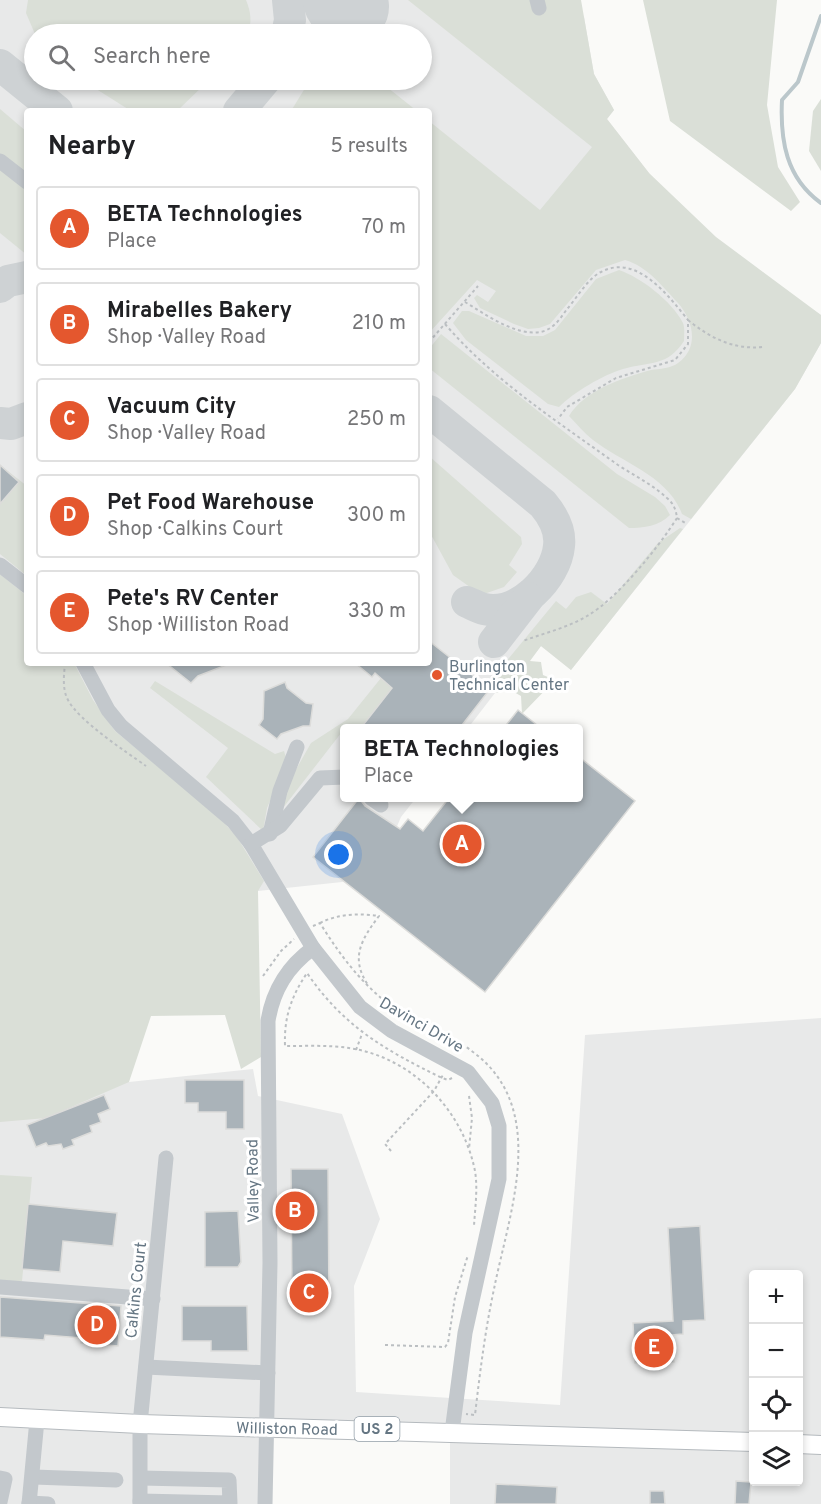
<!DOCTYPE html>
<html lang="en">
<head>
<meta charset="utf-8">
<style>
	:root { --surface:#fff; --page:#f2f2f2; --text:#202124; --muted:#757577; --line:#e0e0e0; --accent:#e4572e }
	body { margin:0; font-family:Overpass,sans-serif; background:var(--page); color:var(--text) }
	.controls { position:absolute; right:18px; bottom:18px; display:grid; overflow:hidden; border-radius:6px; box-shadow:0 3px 9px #0003 }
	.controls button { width:54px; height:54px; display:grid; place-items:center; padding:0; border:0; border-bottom:2px solid var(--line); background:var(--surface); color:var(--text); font:30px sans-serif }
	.you { position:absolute; left:339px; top:855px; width:21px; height:21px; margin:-15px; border:4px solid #fff; border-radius:50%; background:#1a73e8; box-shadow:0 0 0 9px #1a73e833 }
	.badge { display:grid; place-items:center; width:39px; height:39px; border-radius:50%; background:var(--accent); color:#fff; font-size:20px; font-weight:700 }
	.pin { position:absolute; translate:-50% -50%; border:3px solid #fff; box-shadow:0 2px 6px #0006 }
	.popup { position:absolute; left:340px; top:724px; width:243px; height:78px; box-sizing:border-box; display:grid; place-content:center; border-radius:6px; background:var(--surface); filter:drop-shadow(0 2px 4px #0005); font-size:20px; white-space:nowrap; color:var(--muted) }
	.popup b { font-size:22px; color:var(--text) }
	.popup::after { content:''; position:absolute; left:50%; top:100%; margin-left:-12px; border:12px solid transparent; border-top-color:var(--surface) }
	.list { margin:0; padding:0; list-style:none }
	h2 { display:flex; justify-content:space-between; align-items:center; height:78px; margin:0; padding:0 24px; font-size:26px }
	h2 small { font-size:20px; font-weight:400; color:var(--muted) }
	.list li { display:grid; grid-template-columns:39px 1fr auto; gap:18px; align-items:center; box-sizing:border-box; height:84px; margin:0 12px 12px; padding:0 12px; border:2px solid var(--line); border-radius:6px }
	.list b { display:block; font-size:22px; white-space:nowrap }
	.list p { margin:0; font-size:20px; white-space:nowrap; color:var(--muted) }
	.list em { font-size:20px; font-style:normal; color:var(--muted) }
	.icon { flex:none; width:33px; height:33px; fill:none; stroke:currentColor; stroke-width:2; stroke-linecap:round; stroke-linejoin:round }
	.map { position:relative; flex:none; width:821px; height:1504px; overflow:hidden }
	.search { position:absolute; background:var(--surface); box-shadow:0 3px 9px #0003; left:24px; top:24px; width:408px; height:66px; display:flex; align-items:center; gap:15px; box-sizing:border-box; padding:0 21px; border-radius:33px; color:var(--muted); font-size:22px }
	.panel { position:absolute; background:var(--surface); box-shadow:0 3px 9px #0003; left:24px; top:108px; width:408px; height:558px; border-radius:6px }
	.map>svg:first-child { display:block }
	.built { fill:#e8e9e9; fill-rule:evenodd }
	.green { fill:#dadfd7 }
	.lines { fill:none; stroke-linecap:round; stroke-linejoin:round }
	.stream { stroke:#bbc7cb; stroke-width:4 }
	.taxiway { stroke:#ced2d4; stroke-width:32 }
	.runway { stroke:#ced2d4; stroke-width:78 }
	.building { fill:#aab3b9; stroke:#dcdcda; stroke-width:1.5 }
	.major-casing { stroke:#b5babe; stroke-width:20 }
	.path { stroke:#bbbfc2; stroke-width:2; stroke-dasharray:3 3; stroke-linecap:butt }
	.minor { stroke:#c3c8cc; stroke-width:15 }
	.major { stroke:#fff; stroke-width:18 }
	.poi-dot { fill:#e4572e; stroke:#fff; stroke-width:2 }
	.labels { text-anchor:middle; stroke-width:6; stroke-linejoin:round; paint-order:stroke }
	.shield { fill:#fff; stroke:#939fa8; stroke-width:1.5 }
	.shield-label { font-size:15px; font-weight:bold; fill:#657683 }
	.poi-label { font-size:16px; fill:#657683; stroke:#fff; text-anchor:start }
	.street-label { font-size:16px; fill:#657683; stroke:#fff }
</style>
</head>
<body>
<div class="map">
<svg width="821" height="1504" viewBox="0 0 821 1504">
	<rect width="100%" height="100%" fill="#fafaf8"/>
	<g class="built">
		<path d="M0,0H573L584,17L594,74L614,110L607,119L649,173L663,211L821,315V343L795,389L571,670L541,646L508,688L495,693L468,728H345V798H416L401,817L392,838L362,872L342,882L258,891L31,663H429V111H27V650L0,624ZM34,34H422V80H34Z"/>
		<path d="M821,1018V1504H450V1442L271,1438V1504H0V1058L129,1082L253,1069L258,1096L342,1114L380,1219L354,1286L356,1392L560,1405L585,1035ZM754,1274H798V1482H754Z"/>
	</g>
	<g class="green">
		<path d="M28,0H246C251,12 252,22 248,34H35L26,13Z"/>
		<path d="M408,0H581L594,74L614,110L607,119L649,173L716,237L821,315V343L795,389L691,519L682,514C668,476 623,463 593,440C584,433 577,424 569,416C585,390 622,378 651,370C659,369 672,368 678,363C700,347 693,320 678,303C663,287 647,266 625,260L596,270L550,324L539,328L528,329L514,324L480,308L474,298L477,295L488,302L496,291L477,280L429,333V121L540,210L592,147Z"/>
		<polygon points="643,0 777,0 767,105 778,167 800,202 791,211 670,121"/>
		<polygon points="82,80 209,80 177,111 131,111"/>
		<polygon points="310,80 378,80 417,111 291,111"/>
		<polygon points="821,99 821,171 809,151 813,111"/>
		<polygon points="0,109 27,132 27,177 0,155"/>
		<polygon points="0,166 27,188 27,255 0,233"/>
		<path d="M619,270C640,277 672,301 683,323C685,328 684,335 684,341C667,367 651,361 623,369C603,375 574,392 559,407L548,404L466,340L453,323L462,311H469L526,336H543L555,330L596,279Z"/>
		<path d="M441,334L617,474L655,497L665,506L670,515C659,526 644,528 629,528L429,368V349Z"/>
		<polygon points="429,456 521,537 522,544 509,565 517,572 504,587 481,595 453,575 429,531"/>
		<polygon points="0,465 27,486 27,576 0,554"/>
		<polygon points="680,528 683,529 571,670 541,646 530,661 541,662 543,675 555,680 522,714 521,696 512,691 495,693 486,686 556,601 566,609 576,597 591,592 607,604 658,543"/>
		<polygon points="0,574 27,596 27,663 74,663 93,700 115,731 219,817 237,837 264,881 258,891 261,1057 241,1069 225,1015 151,1016 129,1082 46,1118 0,1122"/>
		<polygon points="412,663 360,728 345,728 279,813 289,782 311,743 348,719 381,678"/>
		<polygon points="155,681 275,754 284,751 287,761 267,808 263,831 206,777 228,748 150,688"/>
		<polygon points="0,1175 32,1177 22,1281 0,1282"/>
	</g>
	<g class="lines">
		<path class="stream" d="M821,16L798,82L782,100C780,140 786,178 821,203"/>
		<g class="taxiway">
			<polyline points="287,34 290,20 288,0"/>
			<polyline points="0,65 57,111"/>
			<polyline points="239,111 265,80"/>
			<polyline points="0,287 8,281 27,277"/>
			<path d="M429,411L543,504C553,516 561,530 559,546C556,578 519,616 484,609C479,608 472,604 467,602"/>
			<polyline points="0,423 11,424 27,418"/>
			<polyline points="494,642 528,598"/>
		</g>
		<polyline class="runway" points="342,0 350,7"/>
	</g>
	<g class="building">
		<polygon points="0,465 19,482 0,504"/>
		<polygon points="429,641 490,689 459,729 360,729 392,688 375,673 372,677 355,663 429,663"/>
		<polygon points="166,663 229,663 229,664 198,676 191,683"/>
		<polygon points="285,682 287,688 306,703 313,704 310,726 303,726 281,734 277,739 259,725 263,719 264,691"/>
		<polygon points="518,710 542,729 503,729"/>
		<polygon points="579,757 635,801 485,992 313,857 359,798 365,806 400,829 408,819 423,831 449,798 579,798"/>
		<polygon points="185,1080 244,1080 244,1129 226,1129 226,1112 198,1112 198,1103 185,1103"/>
		<polygon points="104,1095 110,1109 98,1114 101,1122 90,1126 92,1132 72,1140 74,1145 63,1149 61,1144 48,1146 46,1143 36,1147 27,1125"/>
		<polygon points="291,1169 328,1169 329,1302 292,1302"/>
		<polygon points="28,1204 117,1213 113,1246 63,1241 60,1272 22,1269"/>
		<polygon points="238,1211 241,1262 238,1267 205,1267 205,1212"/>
		<polygon points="700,1226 705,1320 683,1321 683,1334 672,1335 674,1362 635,1363 633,1323 673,1321 668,1228"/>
		<polygon points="0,1297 121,1306 118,1346 81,1343 81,1338 45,1335 44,1340 0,1337"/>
		<polygon points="182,1306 247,1306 248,1351 211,1351 211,1341 182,1341"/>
		<polygon points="736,1481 751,1482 749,1504 735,1504"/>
		<polygon points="496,1484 557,1487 556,1504 495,1504"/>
		<polygon points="650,1491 664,1491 665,1504 650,1504"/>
	</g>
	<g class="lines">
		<g class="major-casing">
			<g id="major">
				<polyline points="0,1417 140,1424 754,1442"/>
				<polyline points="798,1444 821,1445"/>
			</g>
		</g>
		<g class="path">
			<path d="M465,302C485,314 515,336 540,332C553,330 560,319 567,309C577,298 587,279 601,272C636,253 668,295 688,320V344L675,360L616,378L567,407L558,419"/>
			<path d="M688,320C710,338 734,350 763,347"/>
			<path d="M445,324C493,380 558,422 618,465C635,476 653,485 667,498C674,504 676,510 677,518C658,548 617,599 587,616C567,628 544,633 523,641"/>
			<polyline points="429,342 478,286"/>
			<polyline points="677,518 687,524"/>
			<path d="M65,663C64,675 62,689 68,700C79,721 125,751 146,766"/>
			<path d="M320,923C337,914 360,913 379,916C361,940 350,958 368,985"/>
			<path d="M313,926L320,923C343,960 367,991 405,1016C426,1029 453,1036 473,1052C550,1109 509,1213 494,1289C485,1331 480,1372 475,1415L466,1414"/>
			<polyline points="263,976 281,951 294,939"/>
			<polyline points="356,1050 362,1034"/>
			<path d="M452,1078L448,1080L442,1078C385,1050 344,1027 307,973C291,997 284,1017 285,1046C306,1046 329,1045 349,1048C412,1057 463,1110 475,1171C478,1189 475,1208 474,1226"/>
			<polyline points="469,1096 472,1118 469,1149"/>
			<polyline points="391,1151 385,1144 434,1091 444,1073"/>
			<polyline points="385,1345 445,1347 448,1343 455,1297 468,1255"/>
		</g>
		<g class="minor">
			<polyline points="537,0 539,8"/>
			<polyline points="0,161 27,182"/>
			<polyline points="0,565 27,586"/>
			<polyline points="83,663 108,710 121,726 233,821 251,844 313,948 360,1007 392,1031 468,1072 492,1103 499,1126 499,1179 465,1333 452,1432"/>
			<polyline points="371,798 381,805"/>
			<polyline points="270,834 280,791 297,747"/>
			<polyline points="251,844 280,826 320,778 345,777"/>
			<polyline points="0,1287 153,1299"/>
			<polyline points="146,1367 268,1373"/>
			<polyline points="34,1477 116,1480"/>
			<polyline points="0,1478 5,1479 0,1502"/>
			<polyline points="140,1501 230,1503 229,1480 141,1478"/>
			<polyline points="29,1503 48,1504"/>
			<polyline points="29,1504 37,1420"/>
			<polyline points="140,1504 140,1424 166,1158"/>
			<path d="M265,1504L270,1263L268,1021C273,990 287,967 313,948"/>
		</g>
		<use href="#major" class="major"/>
	</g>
	<circle class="poi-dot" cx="437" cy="675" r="6"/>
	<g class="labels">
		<rect class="shield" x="354.5" y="1417" width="45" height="24" rx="4.5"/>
		<g class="shield-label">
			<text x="377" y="1434">US 2</text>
		</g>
		<g class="poi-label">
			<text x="449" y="672">Burlington<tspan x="449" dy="18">Technical Center</tspan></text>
		</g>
		<g class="street-label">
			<text transform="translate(422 1024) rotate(30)" y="6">Davinci Drive</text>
			<text transform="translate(252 1181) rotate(-91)" y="6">Valley Road</text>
			<text transform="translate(135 1290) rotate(-84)" y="6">Calkins Court</text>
			<text transform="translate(287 1428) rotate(1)" y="6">Williston Road</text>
		</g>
	</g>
</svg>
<div class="controls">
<button>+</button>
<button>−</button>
<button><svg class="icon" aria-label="locate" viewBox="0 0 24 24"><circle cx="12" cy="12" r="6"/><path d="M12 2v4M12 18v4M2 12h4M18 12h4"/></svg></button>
<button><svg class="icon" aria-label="layers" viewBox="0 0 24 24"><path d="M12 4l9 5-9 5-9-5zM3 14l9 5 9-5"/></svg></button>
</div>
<div class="you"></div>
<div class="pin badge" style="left:462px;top:844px">A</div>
<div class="popup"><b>BETA Technologies</b>Place</div>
<div class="pin badge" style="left:295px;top:1211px">B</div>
<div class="pin badge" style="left:309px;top:1293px">C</div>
<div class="pin badge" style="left:97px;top:1325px">D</div>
<div class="pin badge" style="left:654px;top:1348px">E</div>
<div class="search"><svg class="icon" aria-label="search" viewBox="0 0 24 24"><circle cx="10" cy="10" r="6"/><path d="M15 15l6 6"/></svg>Search here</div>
<section class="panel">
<h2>Nearby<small>5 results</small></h2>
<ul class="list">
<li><span class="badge">A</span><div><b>BETA Technologies</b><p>Place</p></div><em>70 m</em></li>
<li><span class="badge">B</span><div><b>Mirabelles Bakery</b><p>Shop · Valley Road</p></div><em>210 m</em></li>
<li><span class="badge">C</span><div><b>Vacuum City</b><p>Shop · Valley Road</p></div><em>250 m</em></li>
<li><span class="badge">D</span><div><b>Pet Food Warehouse</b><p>Shop · Calkins Court</p></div><em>300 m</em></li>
<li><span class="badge">E</span><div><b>Pete's RV Center</b><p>Shop · Williston Road</p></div><em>330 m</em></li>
</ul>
</section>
</div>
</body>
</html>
